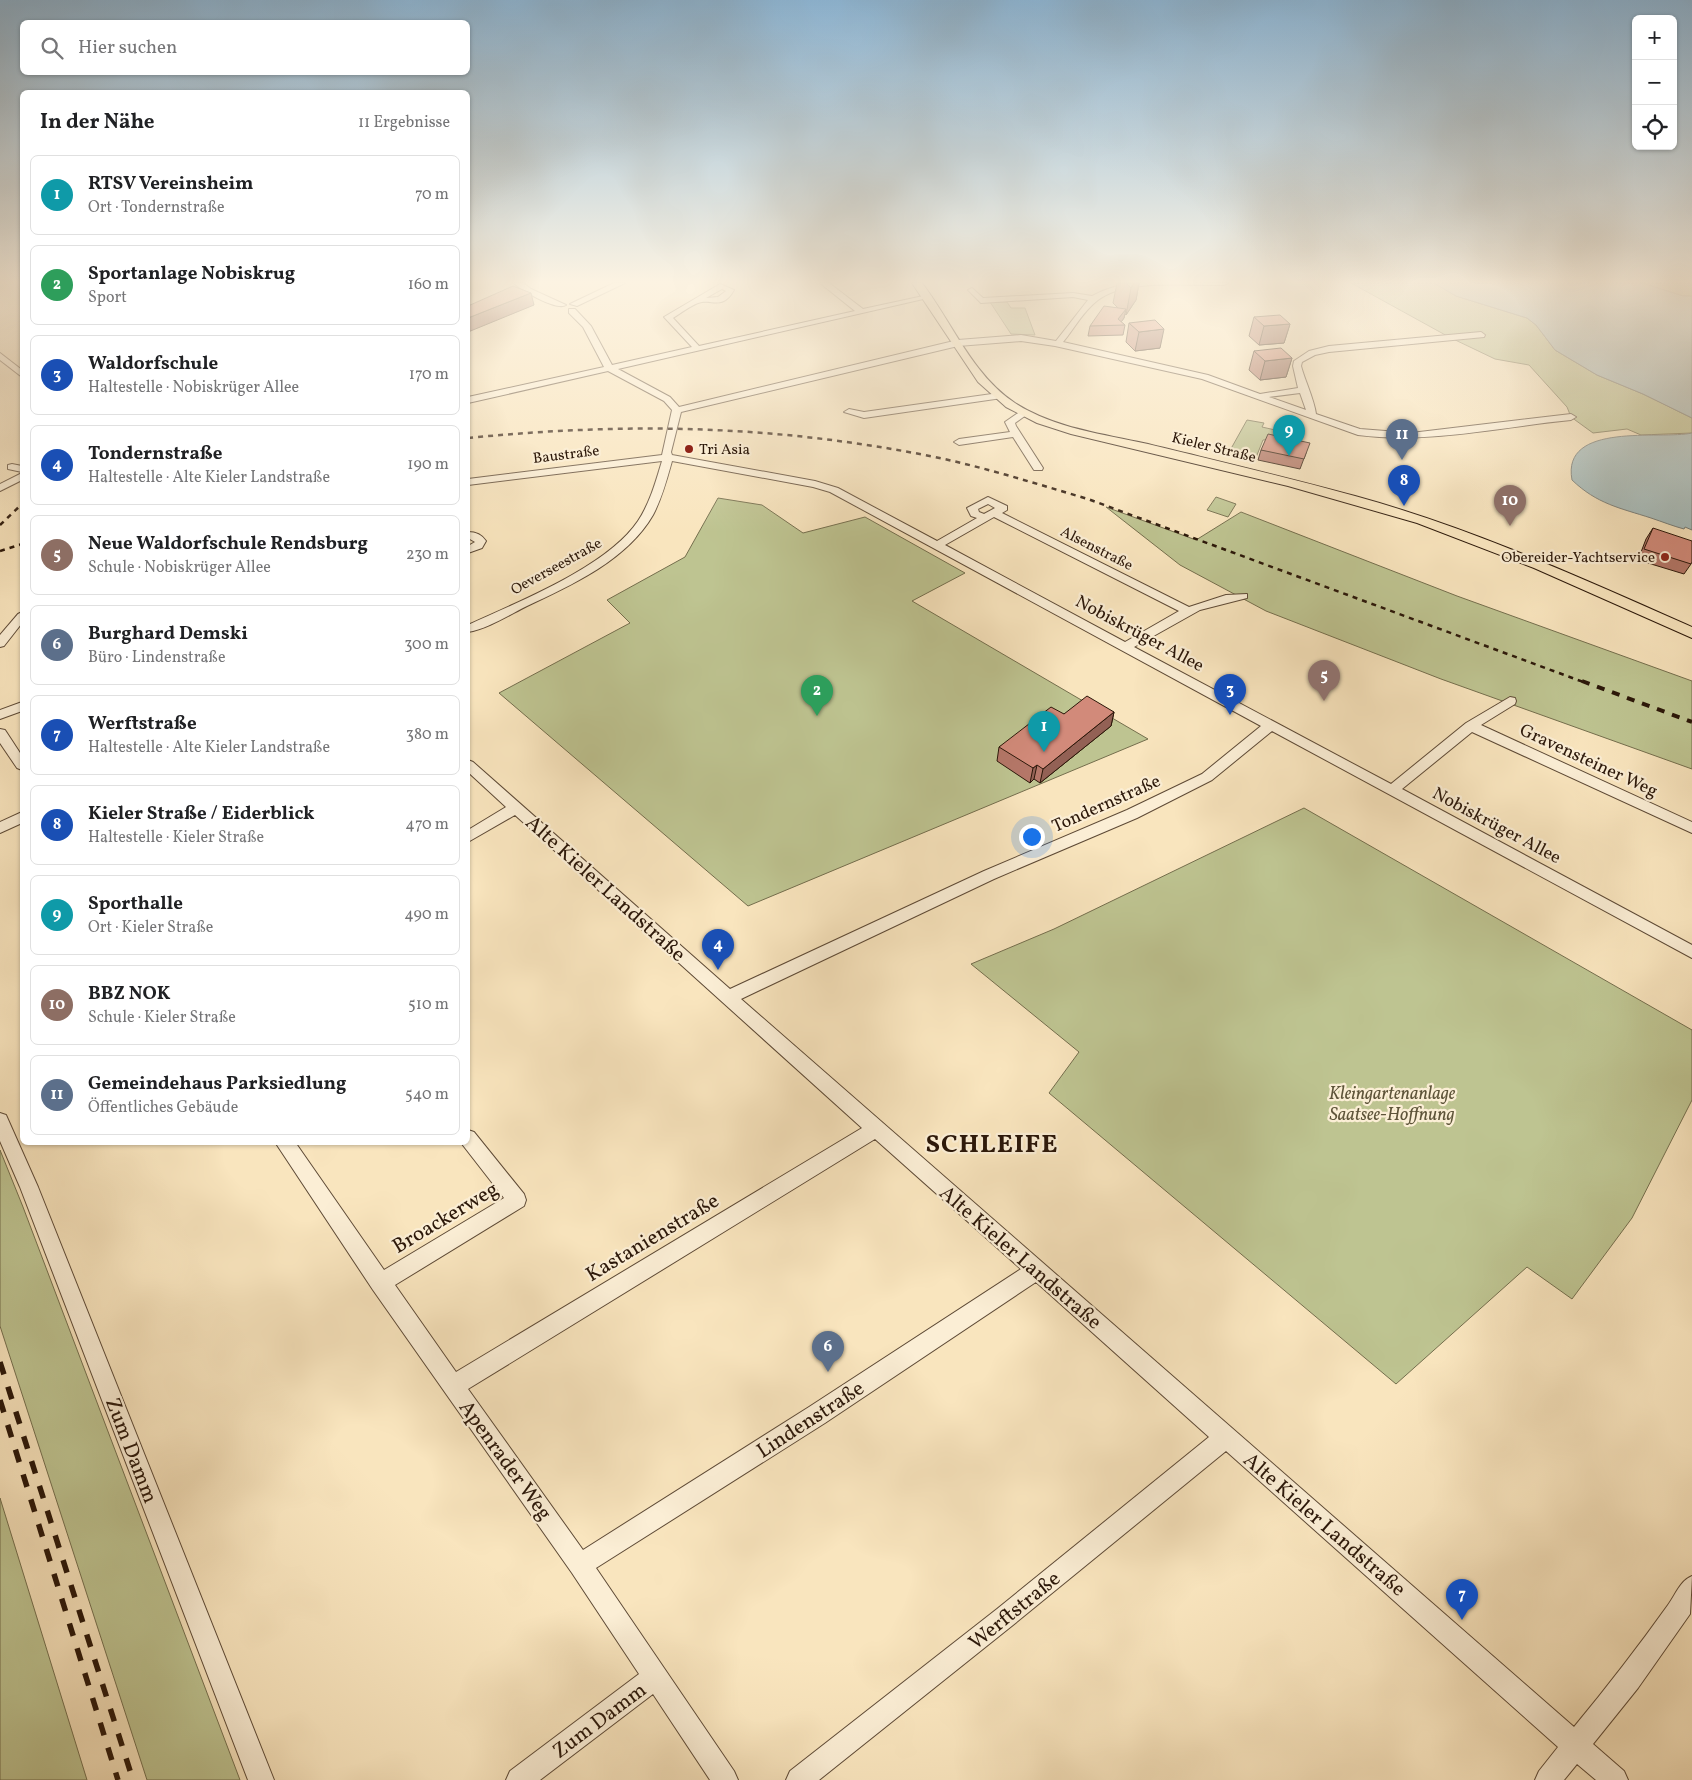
<!DOCTYPE html>
<html lang="de">
<head>
<meta charset="utf-8">
<style>
	:root { --surface:#fff; --page:#f2f2f2; --text:#202124; --muted:#757577; --line:#e0e0e0; --accent:#ea580c }
	body { margin:0; font-family:Vollkorn,serif; background:var(--page); color:var(--text) }
	.controls { position:absolute; right:15px; top:15px; display:grid; overflow:hidden; border-radius:8px; box-shadow:0 1px 4px #0004 }
	.controls button { width:45px; height:45px; display:grid; place-items:center; padding:0; border:0; border-bottom:1px solid var(--line); background:var(--surface); color:var(--text); font:25px sans-serif }
	.you { position:absolute; left:1031px; top:836px; width:18px; height:18px; margin:-12px; border:4px solid #fff; border-radius:50%; background:#1a73e8; box-shadow:0 0 0 8px #1a73e833 }
	.badge { display:grid; place-items:center; width:32px; height:32px; border-radius:50%; background:var(--accent); color:#fff; font-size:16px; font-weight:700 }
	.pin { position:absolute; translate:-50% -41px; filter:drop-shadow(0 1px 2px #0008) }
	.pin::after { content:''; position:absolute; top:26px; width:18px; height:15px; background:inherit; clip-path:polygon(0 0,100% 0,50% 100%) }
	.list { margin:0; padding:0; list-style:none }
	h2 { display:flex; justify-content:space-between; align-items:center; height:65px; margin:0; padding:0 20px; font-size:21px }
	h2 small { font-size:16px; font-weight:400; color:var(--muted) }
	.list li { display:grid; grid-template-columns:32px 1fr auto; gap:15px; align-items:center; box-sizing:border-box; height:80px; margin:0 10px 10px; padding:0 10px; border:1px solid var(--line); border-radius:8px }
	.list b { display:block; font-size:19px; white-space:nowrap }
	.list p { margin:0; font-size:16px; white-space:nowrap; color:var(--muted) }
	.list em { font-size:16px; font-style:normal; color:var(--muted) }
	.icon { flex:none; width:28px; height:28px; fill:none; stroke:currentColor; stroke-width:2; stroke-linecap:round; stroke-linejoin:round }
	.map { position:relative; flex:none; width:1692px; height:1780px; overflow:hidden }
	.search { position:absolute; background:var(--surface); box-shadow:0 1px 4px #0004; left:20px; top:20px; width:450px; height:55px; display:flex; align-items:center; gap:12px; box-sizing:border-box; padding:0 18px; border-radius:8px; color:var(--muted); font-size:19px }
	.panel { position:absolute; background:var(--surface); box-shadow:0 1px 4px #0004; left:20px; top:90px; width:450px; height:1055px; border-radius:8px }
	.map>svg:first-child { display:block }
	.green { fill:#bec491; stroke:#746e4d }
	.water { fill:#a4bcbd; stroke:#747a75 }
	.lines { fill:none; stroke-linecap:round; stroke-linejoin:round }
	.minor-casing { stroke:#5e4a36; stroke-width:2 }
	.major-casing { stroke:#2b1709; stroke-width:2 }
	.minor { fill:#fbeed5; fill-rule:evenodd }
	.major { fill:#f9e5be; fill-rule:evenodd }
	.rail-far2 { stroke:#2b1709; stroke-width:2.5; stroke-dasharray:5 5; stroke-linecap:butt }
	.rail-far1 { stroke:#2b1709; stroke-width:4; stroke-dasharray:8 8; stroke-linecap:butt }
	.rail { stroke:#2b1709; stroke-width:5.5; stroke-dasharray:13 13; stroke-linecap:butt }
	.wall { fill:#b57769; stroke:#2b1709 }
	.shaded-wall { fill:#936155; stroke:#2b1709 }
	.building { fill:#d28a7a; stroke:#2b1709 }
	.poi-dot { fill:#8f2418; stroke:#fbeed5; stroke-width:2 }
	.labels { text-anchor:middle; stroke-width:4.5; stroke-linejoin:round; paint-order:stroke }
	.far-street-label { font-size:15px; fill:#2b1709; stroke:#fbeed5 }
	.far-poi-label { font-size:15px; fill:#2b1709; stroke:#fbeed5; text-anchor:start }
	.street-label { font-size:18px; fill:#2b1709; stroke:#fbeed5 }
	.park-label { font-size:18px; font-style:italic; fill:#5e5439; stroke:#fbeed5 }
	.near-street-label { font-size:21px; fill:#2b1709; stroke:#fbeed5 }
	.near-district-label { font-size:26px; font-weight:bold; letter-spacing:1px; fill:#2b1709; stroke:#fbeed5 }
</style>
</head>
<body>
<div class="map">
<svg width="1692" height="1780" viewBox="0 0 1692 1780">
	<rect width="100%" height="100%" fill="#f9e5be"/>
	<filter id="stains"><feTurbulence type="fractalNoise" baseFrequency=".004" numOctaves="4"/><feColorMatrix values="0 0 0 0 .2 0 0 0 0 .09 0 0 0 0 .02 0 0 0 .5 -.17"/></filter>
	<radialGradient id="worn" r=".72"><stop offset=".6" stop-color="#630" stop-opacity="0"/><stop offset="1" stop-color="#630" stop-opacity=".3"/></radialGradient>
	<g class="green">
		<polygon points="1351,283 1434,283 1456,296 1527,318 1536,325 1555,350 1597,375 1643,394 1692,418 1692,433 1641,435 1627,429 1593,433 1571,417 1567,407 1529,365 1495,359 1449,337"/>
		<polygon points="1642,283 1692,283 1692,296 1683,296"/>
		<polygon points="990,302 1007,302 1011,308 1025,308 1035,335 1011,334"/>
		<polygon points="1247,420 1264,423 1262,427 1284,432 1288,438 1263,440 1255,460 1228,454"/>
		<polygon points="1216,497 1236,504 1228,517 1207,510"/>
		<polygon points="718,498 762,505 803,533 865,517 965,573 912,601 1148,739 748,906 499,693 630,623 607,600 685,557"/>
		<polygon points="1106,507 1196,540 1241,512 1457,596 1692,681 1692,769 1441,679 1266,611 1180,565"/>
		<polygon points="1304,808 1692,1030 1692,1100 1632,1218 1572,1299 1527,1267 1396,1384 1049,1093 1079,1052 971,964 1054,929"/>
		<polygon points="0,1150 23,1207 240,1780 147,1780 0,1326"/>
		<polygon points="0,1498 87,1780 0,1780"/>
	</g>
	<g class="water">
		<polygon points="1434,283 1642,283 1683,296 1692,296 1692,418 1643,394 1597,375 1555,350 1536,325 1527,318 1456,296"/>
		<path d="M1692,433V530L1685,527L1684,529C1673,526 1663,522 1651,518C1620,508 1597,504 1572,480C1561,421 1661,440 1692,433Z"/>
	</g>
	<g class="lines">
		<g class="minor-casing">
			<g id="minor">
				<path d="M514,283H523L531,289L566,305C557,311 522,291 514,283Z"/>
				<polygon points="614,283 625,283 577,306 570,304"/>
				<path d="M820,283H829L863,309L928,295L932,297L618,369L670,397L679,407L958,340L1021,335L1056,341L1088,300L1073,297L981,303L968,290L972,288L983,298L1073,293L1092,296C1131,274 1184,283 1228,283L1224,285C1189,286 1126,278 1098,300C1083,311 1074,329 1063,342L1208,375L1260,394L1298,388L1293,366L1294,361L1309,351L1329,346L1481,332L1485,335L1484,337L1329,352L1315,355L1302,362L1301,366C1305,381 1314,399 1316,414L1360,429L1411,433L1571,414L1576,417L1571,420C1499,427 1430,444 1358,435L1202,379L1055,346L1021,341L958,346L681,412L671,452L672,455L815,481L838,488L937,541L977,518L971,516L967,508L988,497L1007,506V510L1002,513L1189,607L1226,595L1247,594V598L1200,610L1134,647L1391,784L1466,723L1510,697L1515,698L1516,701L1515,704L1481,725L1692,822V833L1472,732L1402,789L1692,945V958L1272,731L1212,780L1137,818L994,879L741,999L1574,1727C1607,1687 1638,1647 1668,1605C1676,1594 1680,1581 1692,1576L1690,1614L1638,1688L1593,1744L1624,1771L1628,1780H1596L1577,1764L1564,1780H1535L1539,1771L1558,1747L1226,1451L1013,1625L819,1780H786L790,1771L997,1609L1209,1437L1036,1282L825,1423L596,1568L734,1771L738,1780H710L653,1694L540,1780H506L510,1771L639,1674L572,1573L373,1290L275,1142H295L384,1270L504,1198L462,1144L468,1142V1130L474,1132L524,1194L526,1200L524,1206L395,1285L456,1372L862,1128L515,815L468,842V830L506,807L468,772V760L473,762L730,989L984,871L1127,810L1202,774L1261,726L830,492L813,487L672,461C667,479 662,498 653,515C627,560 572,585 527,606C509,615 487,629 468,632V625C518,602 607,567 638,521C650,503 656,481 662,461L468,485V479L662,455L672,410L664,401L608,371L468,403V397L604,367L583,327L569,313V309H575L591,326L612,365L692,347L664,317L720,284L734,290C722,311 712,298 698,303C690,306 681,313 673,318L699,346L855,311ZM722,289L726,291L718,297L706,298ZM1300,393L1306,410L1269,397ZM988,504L995,508L984,514L979,512L978,509ZM994,517L1179,611L1125,642L945,545ZM875,1139L1021,1269L809,1407L583,1550L468,1389Z"/>
				<polygon points="0,353 22,370 22,377 0,360"/>
				<polygon points="999,393 1004,396 1002,398 864,418 844,412 849,409 864,412"/>
				<polygon points="1021,411 1029,413 1015,423 1016,426 1043,468 1042,470 1034,470 1013,437 959,445 954,442 959,439 1010,432 1005,422"/>
				<polygon points="12,464 22,466 22,472 8,469 8,465"/>
				<polygon points="22,473 22,480 0,491 0,484"/>
				<path d="M468,532C476,532 482,535 486,541L482,548L468,553V546L475,542L468,538Z"/>
				<polygon points="22,612 22,623 4,646 0,647 0,635 18,614"/>
				<polygon points="22,702 22,711 0,719 0,710"/>
				<polygon points="0,729 5,730 22,756 22,770 17,768 0,743"/>
				<polygon points="22,812 22,823 0,833 0,822"/>
				<polygon points="0,1113 6,1115 38,1187 274,1780 248,1780 20,1187 0,1141"/>
			</g>
		</g>
		<g class="major-casing">
			<path id="major" d="M912,283H922C952,322 972,375 1015,403C1054,428 1103,434 1148,444C1217,461 1286,477 1355,496C1472,528 1581,578 1692,627V638L1534,568L1417,523L1288,486L1071,434L1037,423L1006,407L978,382Z"/>
		</g>
		<use href="#minor" class="minor"/>
		<use href="#major" class="major"/>
		<g class="rail-far2">
			<path d="M468,438C630,422 775,425 935,457C987,468 1037,484 1088,499L1586,683"/>
			<polyline points="0,525 22,504"/>
			<polyline points="0,551 22,544"/>
		</g>
		<polyline class="rail-far1" points="1582,681 1692,722"/>
		<g class="rail">
			<polyline points="0,1362 133,1780"/>
			<polyline points="0,1400 118,1780"/>
		</g>
	</g>
	<g class="wall">
		<polygon points="1117,283 1139,283 1136,300 1126,315 1125,314 1124,318 1121,322 1125,325 1123,335 1088,336 1090,326 1118,308 1113,303"/>
		<polygon points="1254,317 1290,324 1284,343 1259,345 1249,336"/>
		<polygon points="1129,323 1160,348 1135,351 1126,342"/>
		<polygon points="1254,351 1292,358 1286,377 1260,380 1249,370"/>
		<polygon points="1261,450 1306,453 1300,469 1258,460"/>
		<polygon points="1653,528 1691,564 1684,574 1638,560 1646,539"/>
		<polygon points="1114,712 1111,726 1040,783 1034,779 1030,783 997,761 999,747 1064,714"/>
	</g>
	<g class="shaded-wall">
		<polygon points="1134,283 1139,283 1136,300 1126,315 1131,288"/>
		<polygon points="531,293 534,305 468,332 468,318"/>
		<polygon points="1126,309 1124,318 1119,325 1118,319"/>
		<polygon points="1290,324 1284,343 1259,345 1264,326"/>
		<polygon points="1164,329 1160,348 1135,351 1139,332"/>
		<polygon points="1292,358 1286,377 1260,380 1265,361"/>
		<polygon points="1114,712 1111,726 1040,783 1043,769"/>
		<polygon points="1037,765 1034,779 1030,783 1033,768"/>
	</g>
	<g class="building">
		<polygon points="1126,283 1134,283 1131,288"/>
		<polygon points="513,286 531,293 468,318 468,306"/>
		<polygon points="1104,306 1126,309 1118,319 1125,325 1090,326"/>
		<polygon points="1280,315 1290,324 1264,326 1254,317"/>
		<polygon points="1155,320 1164,329 1139,332 1129,323"/>
		<polygon points="1281,348 1292,358 1265,361 1254,351"/>
		<polygon points="1268,434 1310,443 1304,459 1261,450"/>
		<polygon points="1653,528 1692,541 1692,562 1691,564 1644,549"/>
		<polygon points="1087,696 1114,712 1043,769 1037,765 1033,768 999,747 1051,707 1064,714"/>
	</g>
	<linearGradient id="sky" x2="0" y2="1"><stop stop-color="#8db7d7"/><stop offset="0.53" stop-color="#fcf3e2"/><stop offset="1" stop-color="#fcf3e2" stop-opacity="0"/></linearGradient>
	<rect width="1692" height="532" fill="url(#sky)"/>
	<g class="poi-dot">
		<circle cx="689" cy="449" r="5"/>
		<circle cx="1665" cy="557" r="5"/>
	</g>
	<g class="labels">
		<g class="far-street-label">
			<text transform="translate(1214 447) rotate(14)" y="5">Kieler Straße</text>
			<text transform="translate(566 454) rotate(-7)" y="5">Baustraße</text>
			<text transform="translate(1097 548) rotate(27)" y="5">Alsenstraße</text>
			<text transform="translate(556 566) rotate(-29)" y="5">Oeverseestraße</text>
		</g>
		<g class="far-poi-label">
			<text x="699" y="454">Tri Asia</text>
			<text x="1655" y="562" text-anchor="end">Obereider-Yachtservice</text>
		</g>
		<g class="street-label">
			<text transform="translate(1140 633) rotate(28)" y="6">Nobiskrüger Allee</text>
			<text transform="translate(1589 760) rotate(25)" y="6">Gravensteiner Weg</text>
			<text transform="translate(1106 803) rotate(-24)" y="6">Tondernstraße</text>
			<text transform="translate(1497 825) rotate(28)" y="6">Nobiskrüger Allee</text>
		</g>
		<g class="park-label">
			<text x="1392" y="1099">Kleingartenanlage<tspan x="1392" dy="21">Saatsee-Hoffnung</tspan></text>
		</g>
		<g class="near-street-label">
			<text transform="translate(606 888) rotate(42)" y="7">Alte Kieler Landstraße</text>
			<text transform="translate(445 1217) rotate(-31)" y="7">Broackerweg</text>
			<text transform="translate(652 1237) rotate(-31)" y="7">Kastanienstraße</text>
			<text transform="translate(1021 1257) rotate(41)" y="7">Alte Kieler Landstraße</text>
			<text transform="translate(810 1419) rotate(-33)" y="7">Lindenstraße</text>
			<text transform="translate(132 1450) rotate(69)" y="7">Zum Damm</text>
			<text transform="translate(506 1460) rotate(54)" y="7">Apenrader Weg</text>
			<text transform="translate(1325 1524) rotate(41)" y="7">Alte Kieler Landstraße</text>
			<text transform="translate(1014 1610) rotate(-39)" y="7">Werftstraße</text>
			<text transform="translate(599 1720) rotate(-37)" y="7">Zum Damm</text>
		</g>
		<g class="near-district-label">
			<text x="992" y="1152">SCHLEIFE</text>
		</g>
	</g>
	<rect width="100%" height="100%" filter="url(#stains)"/>
	<rect width="100%" height="100%" fill="url(#worn)"/>
</svg>
<div class="controls">
<button>+</button>
<button>−</button>
<button><svg class="icon" aria-label="locate" viewBox="0 0 24 24"><circle cx="12" cy="12" r="6"/><path d="M12 2v4M12 18v4M2 12h4M18 12h4"/></svg></button>
</div>
<div class="you"></div>
<div class="pin badge" style="left:1044px;top:752px;background:#0f9aa8">1</div>
<div class="pin badge" style="left:817px;top:716px;background:#2e9e5b">2</div>
<div class="pin badge" style="left:1230px;top:715px;background:#1a4fb4">3</div>
<div class="pin badge" style="left:718px;top:970px;background:#1a4fb4">4</div>
<div class="pin badge" style="left:1324px;top:701px;background:#8d6e63">5</div>
<div class="pin badge" style="left:828px;top:1372px;background:#5c6f8a">6</div>
<div class="pin badge" style="left:1462px;top:1620px;background:#1a4fb4">7</div>
<div class="pin badge" style="left:1404px;top:506px;background:#1a4fb4">8</div>
<div class="pin badge" style="left:1289px;top:456px;background:#0f9aa8">9</div>
<div class="pin badge" style="left:1510px;top:526px;background:#8d6e63">10</div>
<div class="pin badge" style="left:1402px;top:460px;background:#5c6f8a">11</div>
<div class="search"><svg class="icon" aria-label="search" viewBox="0 0 24 24"><circle cx="10" cy="10" r="6"/><path d="M15 15l6 6"/></svg>Hier suchen</div>
<section class="panel">
<h2>In der Nähe<small>11 Ergebnisse</small></h2>
<ul class="list">
<li><span class="badge" style="background:#0f9aa8">1</span><div><b>RTSV Vereinsheim</b><p>Ort · Tondernstraße</p></div><em>70 m</em></li>
<li><span class="badge" style="background:#2e9e5b">2</span><div><b>Sportanlage Nobiskrug</b><p>Sport</p></div><em>160 m</em></li>
<li><span class="badge" style="background:#1a4fb4">3</span><div><b>Waldorfschule</b><p>Haltestelle · Nobiskrüger Allee</p></div><em>170 m</em></li>
<li><span class="badge" style="background:#1a4fb4">4</span><div><b>Tondernstraße</b><p>Haltestelle · Alte Kieler Landstraße</p></div><em>190 m</em></li>
<li><span class="badge" style="background:#8d6e63">5</span><div><b>Neue Waldorfschule Rendsburg</b><p>Schule · Nobiskrüger Allee</p></div><em>230 m</em></li>
<li><span class="badge" style="background:#5c6f8a">6</span><div><b>Burghard Demski</b><p>Büro · Lindenstraße</p></div><em>300 m</em></li>
<li><span class="badge" style="background:#1a4fb4">7</span><div><b>Werftstraße</b><p>Haltestelle · Alte Kieler Landstraße</p></div><em>380 m</em></li>
<li><span class="badge" style="background:#1a4fb4">8</span><div><b>Kieler Straße / Eiderblick</b><p>Haltestelle · Kieler Straße</p></div><em>470 m</em></li>
<li><span class="badge" style="background:#0f9aa8">9</span><div><b>Sporthalle</b><p>Ort · Kieler Straße</p></div><em>490 m</em></li>
<li><span class="badge" style="background:#8d6e63">10</span><div><b>BBZ NOK</b><p>Schule · Kieler Straße</p></div><em>510 m</em></li>
<li><span class="badge" style="background:#5c6f8a">11</span><div><b>Gemeindehaus Parksiedlung</b><p>Öffentliches Gebäude</p></div><em>540 m</em></li>
</ul>
</section>
</div>
</body>
</html>
